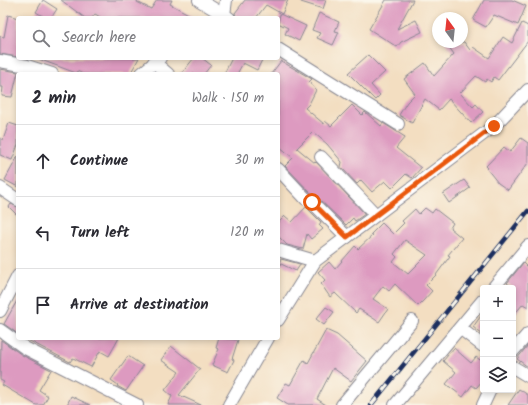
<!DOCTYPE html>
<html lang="en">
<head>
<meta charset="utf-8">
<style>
	:root { --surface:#fff; --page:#f2f2f3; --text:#2b2b33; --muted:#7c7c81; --line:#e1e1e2 }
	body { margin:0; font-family:Kalam,sans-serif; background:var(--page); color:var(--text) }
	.controls { position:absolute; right:12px; bottom:12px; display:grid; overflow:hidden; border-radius:4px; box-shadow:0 2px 6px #0003 }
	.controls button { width:36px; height:36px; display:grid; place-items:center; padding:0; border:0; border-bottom:1px solid var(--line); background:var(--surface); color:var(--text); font:20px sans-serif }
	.compass { position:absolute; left:432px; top:12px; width:36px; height:36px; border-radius:50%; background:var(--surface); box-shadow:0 2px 6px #0003; rotate:345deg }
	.stop { position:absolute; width:12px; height:12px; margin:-9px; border:3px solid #ea580c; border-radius:50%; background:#fff }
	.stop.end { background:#ea580c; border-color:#fff; box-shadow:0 1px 4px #0008 }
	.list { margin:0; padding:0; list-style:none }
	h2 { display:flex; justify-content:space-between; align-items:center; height:52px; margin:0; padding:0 16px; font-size:17px }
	h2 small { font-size:13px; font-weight:400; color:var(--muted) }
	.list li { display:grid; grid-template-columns:26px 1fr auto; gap:12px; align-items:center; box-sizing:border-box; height:72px; padding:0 16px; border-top:1px solid var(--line) }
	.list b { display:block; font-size:15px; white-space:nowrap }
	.list em { font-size:13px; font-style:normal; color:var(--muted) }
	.icon { flex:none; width:22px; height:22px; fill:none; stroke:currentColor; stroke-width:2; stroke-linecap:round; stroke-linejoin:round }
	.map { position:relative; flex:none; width:528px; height:405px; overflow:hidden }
	.search { position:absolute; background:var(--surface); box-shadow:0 2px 6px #0003; left:16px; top:16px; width:264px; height:44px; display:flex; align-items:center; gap:10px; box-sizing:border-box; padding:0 14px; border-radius:4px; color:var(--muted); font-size:15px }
	.panel { position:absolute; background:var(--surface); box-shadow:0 2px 6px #0003; left:16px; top:72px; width:264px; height:268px; border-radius:4px }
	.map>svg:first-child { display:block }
	.building { fill:#dd9ac0; fill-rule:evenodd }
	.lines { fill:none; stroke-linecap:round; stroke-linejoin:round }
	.minor-casing { stroke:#878690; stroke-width:14 }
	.minor { stroke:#fff; stroke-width:12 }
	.rail-casing { stroke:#1b2f5e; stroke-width:4.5 }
	.rail { stroke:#fbf7ec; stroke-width:3; stroke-dasharray:9; stroke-linecap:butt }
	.route { stroke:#ea580c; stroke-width:5 }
</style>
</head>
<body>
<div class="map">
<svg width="528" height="405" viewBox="0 0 528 405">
	<rect width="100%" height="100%" fill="#fbf7ec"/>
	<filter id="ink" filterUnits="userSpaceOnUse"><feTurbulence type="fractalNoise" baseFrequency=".025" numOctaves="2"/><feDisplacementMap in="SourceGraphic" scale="8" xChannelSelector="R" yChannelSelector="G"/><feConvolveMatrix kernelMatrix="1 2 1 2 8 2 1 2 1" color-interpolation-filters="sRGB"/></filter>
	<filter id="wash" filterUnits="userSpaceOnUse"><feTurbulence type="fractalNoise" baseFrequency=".012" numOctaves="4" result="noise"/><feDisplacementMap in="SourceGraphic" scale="16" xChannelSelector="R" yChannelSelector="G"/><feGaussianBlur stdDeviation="0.9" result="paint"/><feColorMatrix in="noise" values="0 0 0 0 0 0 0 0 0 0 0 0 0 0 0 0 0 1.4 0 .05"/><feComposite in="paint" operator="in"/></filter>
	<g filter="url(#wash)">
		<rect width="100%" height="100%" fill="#f3dec1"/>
		<g id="blocks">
			<g class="building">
				<polygon points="43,0 57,9 51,18 46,18 36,12"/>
				<polygon points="61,0 138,0 137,2 151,9 157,0 172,0 170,4 196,18 102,18 95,14 92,18 85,18"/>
				<polygon points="245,0 288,0 282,14 266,5 256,18 236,18 235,13"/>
				<polygon points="301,0 326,0 323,9 301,2"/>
				<polygon points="386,0 413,0 397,29 416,20 422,32 401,42 397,47 369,29"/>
				<polygon points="484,0 512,0 526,6 518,25 494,15 486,27 473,20"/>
				<polygon points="319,13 339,22 335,31 339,32 333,45 317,38 320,33 312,30"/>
				<polygon points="280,14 306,26 299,41 285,34 288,28 278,23"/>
				<polygon points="8,15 18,18 18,57 0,54 0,36 4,37"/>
				<polygon points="522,23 528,26 528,41 498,80 494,77 491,82 487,79 485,82 476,76 460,93 473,107 476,104 483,112 471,123 449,99 439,110 425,99 412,123 399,115 407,102 415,94 404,79 425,63 434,76 454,54 445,42 464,42 470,50 473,47 489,58 503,37 512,43"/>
				<polygon points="368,55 385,72 371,85 380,95 375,100 348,73"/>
				<polygon points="36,58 139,58 130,74 83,74 77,71 76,73"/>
				<polygon points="194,58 202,58 211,65 204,74 181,74"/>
				<polygon points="232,58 263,58 257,70 243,63 237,74 224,74"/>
				<polygon points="281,61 312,79 309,82 316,90 309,104 305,108 324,124 325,121 331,126 352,105 362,115 365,112 381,126 383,123 405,137 396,148 421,168 412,178 406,174 392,188 385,181 372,192 361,180 357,184 341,167 342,162 327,144 313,132 297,148 315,163 316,162 365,214 355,221 353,218 346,225 317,197 311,193 285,166 293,158 278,145 278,74 271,74"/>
				<polygon points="0,69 18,72 12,97 2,96 3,87 0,87"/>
				<polygon points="9,123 18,126 18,145 12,160 0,155 0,138 3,140"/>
				<polygon points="521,138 528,143 528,163 508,190 498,183 487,169 488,168 486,166 504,147 510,152"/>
				<polygon points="18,156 18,187 5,180"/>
				<polygon points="464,180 470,188 449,203 443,194"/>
				<polygon points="11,204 18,207 18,216 9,207"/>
				<polygon points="306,207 321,222 319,225 323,229 311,239 307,234 303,249 287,245 278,236 278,223 285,216 292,222"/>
				<path d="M425,208L432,213L435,209L453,223L450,228L462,238L448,255L450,256L436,275L426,285L432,291L423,301L418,306L395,284L389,291L383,286L373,299L388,309L379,322L359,309L356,313L335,293L330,297L321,284L325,280L318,272L329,262L335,269L355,246L358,249L373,235L371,234L382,223L393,234L404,223L402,221L415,209L419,214ZM405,240L427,255L408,274L393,262L397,257L394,254Z"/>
				<polygon points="281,259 300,264 300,265 296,271 279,263"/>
				<polygon points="523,263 528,268 528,307 523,304 513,316 513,288 507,283"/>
				<polygon points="18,299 18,334 4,324"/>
				<polygon points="326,307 334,312 324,325 316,319"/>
				<polygon points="483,313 483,335 473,327"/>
				<polygon points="326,330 337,335 367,361 351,381 333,368 317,399 326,405 288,405 277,398 286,383 290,385 304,360 308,363"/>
				<polygon points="24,338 119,338 109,356 100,351 91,367 73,358 70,362"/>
				<polygon points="219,338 238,340 232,359 234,360 228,372 212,365 219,349 216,348"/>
				<polygon points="1,340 22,355 51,370 39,390 48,396 43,405 36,405 2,385 4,382 0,380"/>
				<polygon points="528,345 528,367 517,359"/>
				<polygon points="171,346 200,369 179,395 201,405 168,405 172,396 165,390 179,372 161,360"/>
				<polygon points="454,348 471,363 476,357 483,362 483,380 476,388 472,385 463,397 446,384 456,372 443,361"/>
				<polygon points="128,356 143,366 126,391 117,386 118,385 111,380"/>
				<polygon points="519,389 528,395 528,405 508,405"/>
				<polygon points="71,396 90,405 67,405"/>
			</g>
		</g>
	</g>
	<g filter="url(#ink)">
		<use href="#blocks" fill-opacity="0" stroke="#878690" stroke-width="1"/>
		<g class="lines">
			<g class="minor-casing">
				<g id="minor">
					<polyline points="199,0 229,18"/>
					<polyline points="220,18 224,15 226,0"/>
					<polyline points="278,49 398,124"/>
					<polyline points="0,61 27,66 52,74"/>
					<polyline points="154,62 168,74"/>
					<polyline points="141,74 160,58"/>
					<polyline points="321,157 376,215"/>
					<polyline points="278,169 306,199 312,202 347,237"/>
					<polyline points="0,188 18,200"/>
					<polyline points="278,250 315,261"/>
					<polyline points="493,288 528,246"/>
					<polyline points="0,311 18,276"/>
					<polyline points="278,320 315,261 494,126 528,90"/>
					<polyline points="460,328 483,346"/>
					<polyline points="0,330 25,348 137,405"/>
					<polyline points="513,351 528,334"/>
					<polyline points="513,367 528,376"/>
					<polyline points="229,405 268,338"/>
					<polyline points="342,405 412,321"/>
					<polyline points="395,405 483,300"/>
					<polyline points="483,405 490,390"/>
				</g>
			</g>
			<use href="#minor" class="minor"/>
			<g class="rail-casing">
				<polyline id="rail" points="371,405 528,211"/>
			</g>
			<use href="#rail" class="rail"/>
		</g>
	</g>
	<g class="lines" filter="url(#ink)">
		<polyline class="route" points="312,202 347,237 494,126"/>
	</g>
</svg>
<div class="controls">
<button>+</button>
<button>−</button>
<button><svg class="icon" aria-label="layers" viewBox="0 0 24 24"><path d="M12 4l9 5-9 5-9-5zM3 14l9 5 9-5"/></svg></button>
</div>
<svg class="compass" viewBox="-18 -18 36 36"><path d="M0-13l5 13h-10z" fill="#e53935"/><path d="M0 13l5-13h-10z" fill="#7c7c81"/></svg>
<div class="stop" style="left:312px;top:202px"></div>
<div class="stop end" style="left:494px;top:126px"></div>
<div class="search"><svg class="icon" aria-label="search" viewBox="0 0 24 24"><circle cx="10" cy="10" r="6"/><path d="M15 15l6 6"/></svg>Search here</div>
<section class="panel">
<h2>2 min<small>Walk · 150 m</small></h2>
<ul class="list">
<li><svg class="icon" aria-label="ahead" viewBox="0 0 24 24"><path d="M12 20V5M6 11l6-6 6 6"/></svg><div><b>Continue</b></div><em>30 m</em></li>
<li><svg class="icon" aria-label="left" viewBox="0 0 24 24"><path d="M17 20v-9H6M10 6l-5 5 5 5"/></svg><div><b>Turn left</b></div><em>120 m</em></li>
<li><svg class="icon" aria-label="arrive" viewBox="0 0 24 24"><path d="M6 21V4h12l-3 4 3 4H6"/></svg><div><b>Arrive at destination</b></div></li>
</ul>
</section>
</div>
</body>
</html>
